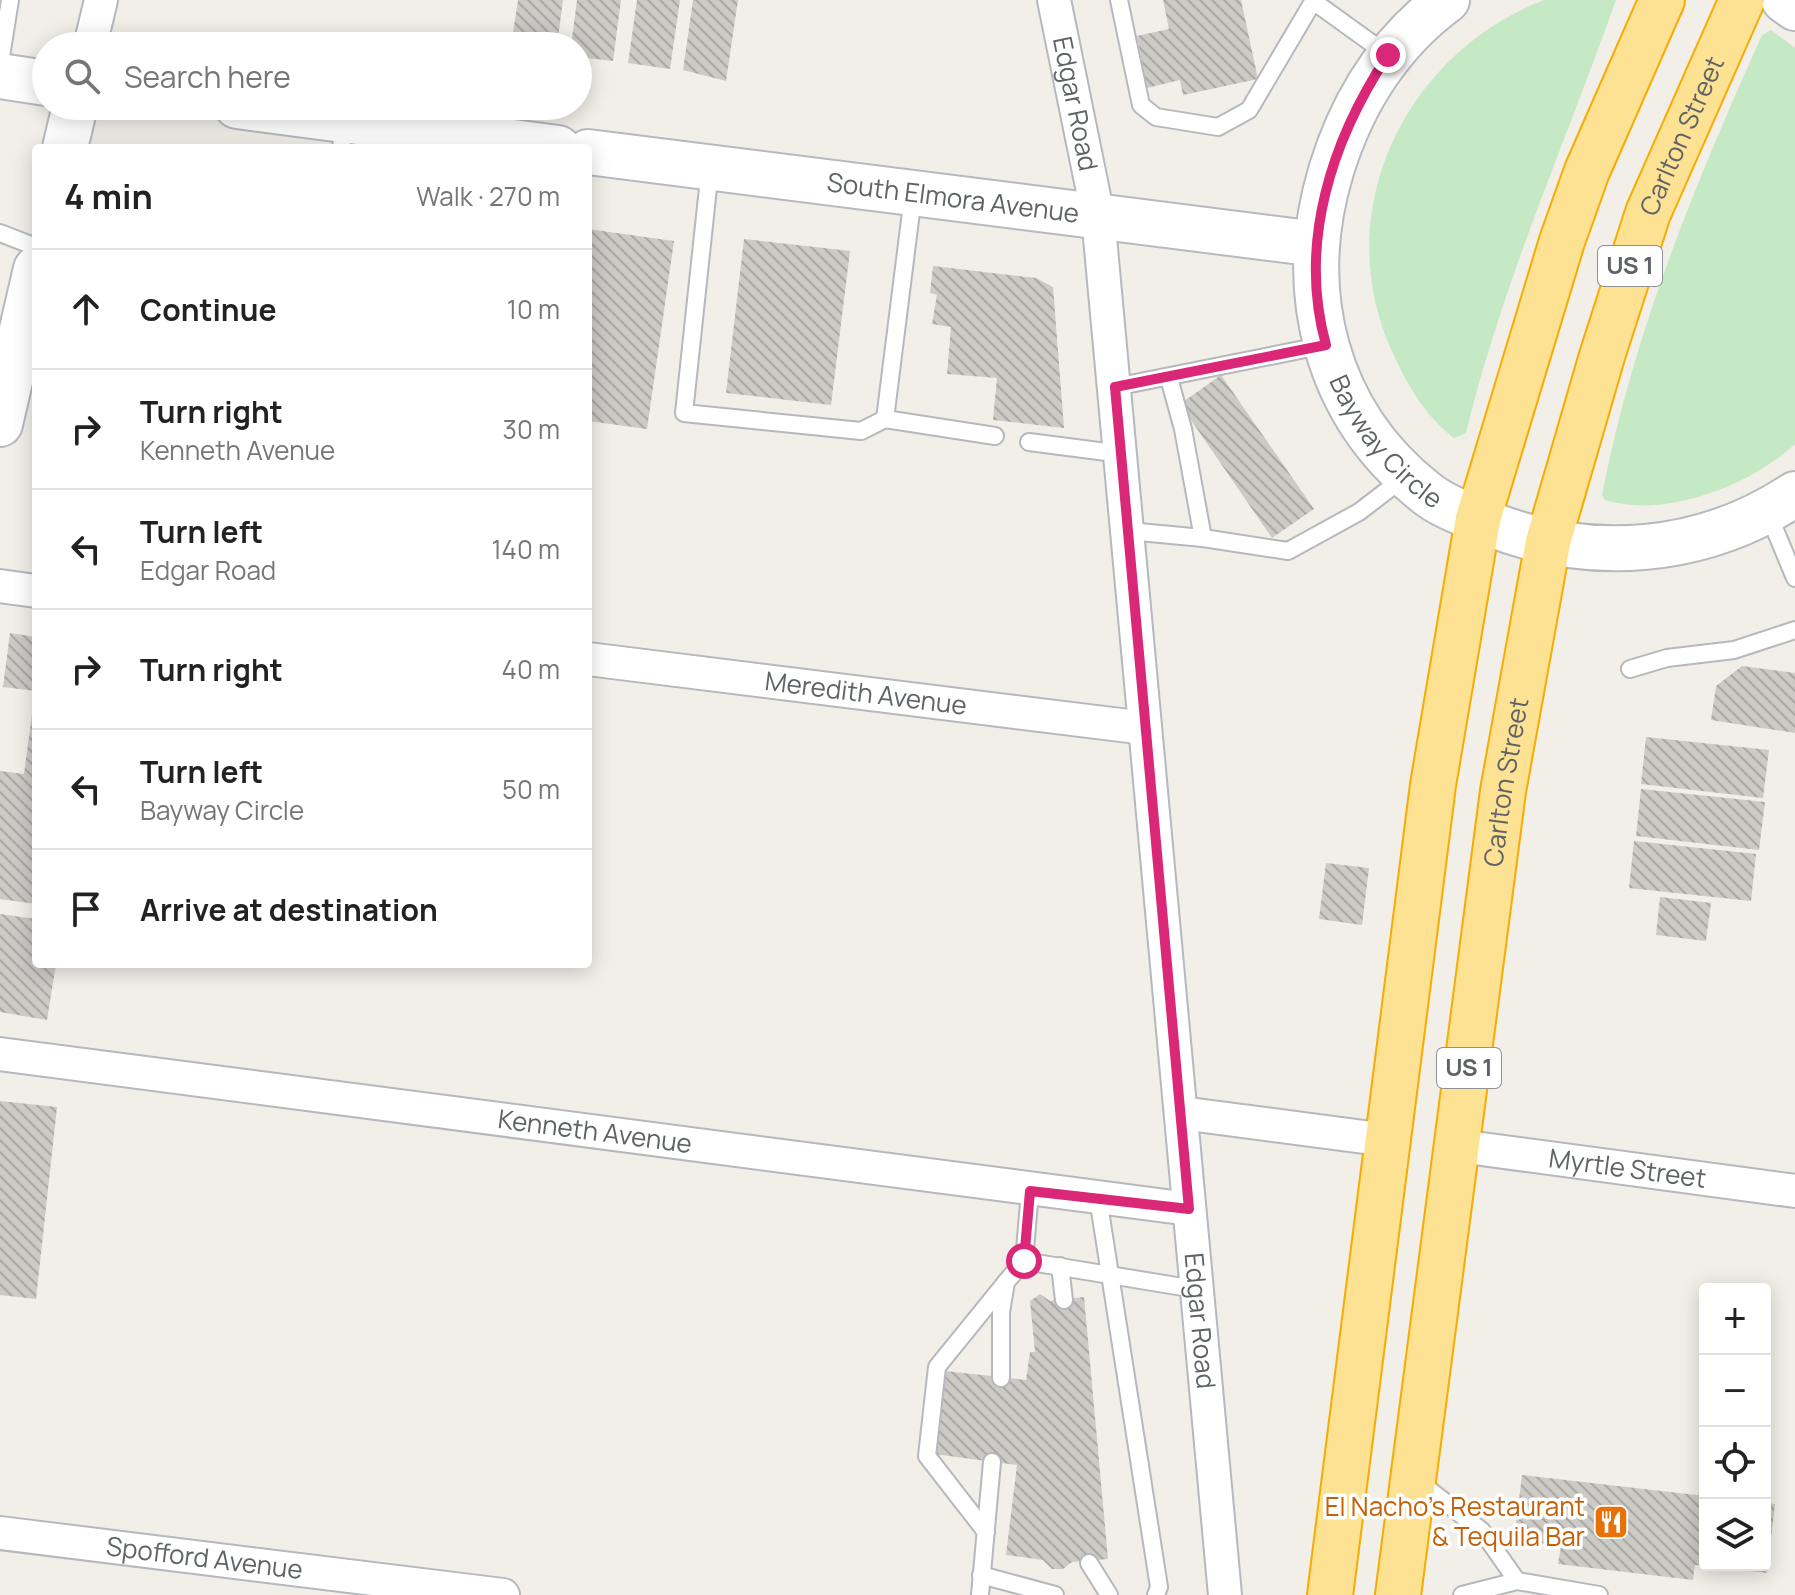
<!DOCTYPE html>
<html lang="en">
<head>
<meta charset="utf-8">
<style>
	:root { --surface:#fff; --page:#f6f6f6; --text:#222; --muted:#767676; --line:#e0e0e0 }
	body { margin:0; font-family:Manrope,sans-serif; background:var(--page); color:var(--text) }
	.controls { position:absolute; right:24px; bottom:24px; display:grid; overflow:hidden; border-radius:8px; box-shadow:0 4px 20px #0003 }
	.controls button { width:72px; height:72px; display:grid; place-items:center; padding:0; border:0; border-bottom:2px solid var(--line); background:var(--surface); color:var(--text); font:40px sans-serif }
	.stop { position:absolute; width:24px; height:24px; margin:-18px; border:6px solid #db2777; border-radius:50%; background:#fff }
	.stop.end { background:#db2777; border-color:#fff; box-shadow:0 2px 8px #0008 }
	.list { margin:0; padding:0; list-style:none }
	h2 { display:flex; justify-content:space-between; align-items:center; height:104px; margin:0; padding:0 32px; font-size:34px }
	h2 small { font-size:26px; font-weight:400; color:var(--muted) }
	.list li { display:grid; grid-template-columns:52px 1fr auto; gap:24px; align-items:center; box-sizing:border-box; height:120px; padding:0 32px; border-top:2px solid var(--line) }
	.list b { display:block; font-size:30px; white-space:nowrap }
	.list p { margin:0; font-size:26px; white-space:nowrap; color:var(--muted) }
	.list em { font-size:26px; font-style:normal; color:var(--muted) }
	.icon { flex:none; width:44px; height:44px; fill:none; stroke:currentColor; stroke-width:2; stroke-linecap:round; stroke-linejoin:round }
	.map { position:relative; flex:none; width:1795px; height:1595px; overflow:hidden }
	.search { position:absolute; background:var(--surface); box-shadow:0 4px 20px #0003; left:32px; top:32px; width:560px; height:88px; display:flex; align-items:center; gap:20px; box-sizing:border-box; padding:0 28px; border-radius:44px; color:var(--muted); font-size:30px }
	.panel { position:absolute; background:var(--surface); box-shadow:0 4px 20px #0003; left:32px; top:144px; width:560px; height:824px; border-radius:8px }
	.map>svg:first-child { display:block }
	.green { fill:#c5e8c5 }
	.building { fill:url(#building-back-hatch) }
	.lines { fill:none; stroke-linecap:round; stroke-linejoin:round }
	.lane-casing { stroke:#b5b8bc; stroke-width:20 }
	.street-casing { stroke:#b5b8bc; stroke-width:36 }
	.secondary-casing { stroke:#b6babf; stroke-width:48 }
	.highway-casing { stroke:#f9ab00; stroke-width:48 }
	.lane { stroke:#fff; stroke-width:16 }
	.street { stroke:#fff; stroke-width:32 }
	.secondary { stroke:#fff; stroke-width:44 }
	.highway { stroke:#fde293; stroke-width:44 }
	.route { stroke:#db2777; stroke-width:10 }
	.labels { text-anchor:middle; stroke-width:7; stroke-linejoin:round; paint-order:stroke }
	.shield { fill:#fff; stroke:#8f9295; stroke-width:2 }
	.shield-label { font-size:24px; font-weight:bold; fill:#5f6368 }
	.street-label { font-size:26px; fill:#5f6368; stroke:#fff }
	.food-label { font-size:26px; fill:#c56008; stroke:#fff; text-anchor:end }
</style>
</head>
<body>
<div class="map">
<svg width="1795" height="1595" viewBox="0 0 1795 1595">
	<defs>
		<pattern id="building-back-hatch" width="6" height="6" patternUnits="userSpaceOnUse" patternTransform="scale(2)"><rect width="6" height="6" fill="#cccac5"/><path d="M-1 5l2 2M0 0l6 6M5-1l2 2" fill="none" stroke="#a9a8a4"/></pattern>
	</defs>
	<rect width="100%" height="100%" fill="#f1efe8"/>
	<g class="green">
		<path d="M1544,0H1616C1565,144 1502,284 1466,433L1454,438C1425,416 1406,383 1391,349C1329,210 1406,53 1544,0Z"/>
		<path d="M1771,30L1795,48V444C1751,485 1665,519 1605,500L1602,495C1633,334 1695,184 1762,35Z"/>
	</g>
	<g class="building">
		<polygon points="518,0 563,0 557,46 511,46"/>
		<polygon points="577,0 621,0 613,61 578,57 578,46 571,46"/>
		<polygon points="637,0 680,0 670,69 628,63"/>
		<polygon points="693,0 738,0 726,81 683,70"/>
		<polygon points="1163,0 1241,0 1258,79 1183,95 1180,80 1147,88 1137,36 1169,29"/>
		<polygon points="588,229 674,241 647,429 588,421"/>
		<polygon points="744,239 850,251 831,405 726,393"/>
		<polygon points="933,266 1036,278 1053,287 1064,428 993,420 997,378 947,374 951,327 932,324 937,295 930,293"/>
		<polygon points="1221,375 1314,509 1272,538 1180,404"/>
		<polygon points="10,633 36,637 36,691 3,687"/>
		<polygon points="1742,666 1795,673 1795,733 1711,720 1716,686"/>
		<polygon points="33,707 36,708 36,904 0,899 0,771 24,774"/>
		<polygon points="1646,737 1769,750 1763,798 1641,784"/>
		<polygon points="1641,789 1765,802 1759,850 1636,836"/>
		<polygon points="1634,841 1756,854 1751,901 1629,888"/>
		<polygon points="1326,863 1369,868 1362,925 1319,919"/>
		<polygon points="1660,897 1711,903 1706,941 1656,935"/>
		<polygon points="0,914 36,919 36,964 56,964 47,1020 0,1012"/>
		<polygon points="0,1101 57,1107 36,1299 0,1295"/>
		<polygon points="1040,1294 1050,1301 1084,1297 1108,1559 1072,1562 1063,1569 1052,1569 1043,1560 1006,1555 1017,1465 934,1454 945,1371 1026,1380 1030,1352 1035,1352 1030,1301"/>
		<polygon points="1522,1475 1705,1496 1705,1566 1695,1565 1693,1580 1558,1564 1561,1546 1514,1540"/>
		<polygon points="1765,1503 1775,1504 1767,1573 1716,1567 1765,1565"/>
	</g>
	<g class="lines">
		<g class="lane-casing">
			<g id="lane">
				<polyline points="1119,0 1141,105 1156,117 1218,127 1249,110 1314,0"/>
				<polyline points="1313,1 1388,55"/>
				<polyline points="0,63 10,0"/>
				<polyline points="341,148 345,122"/>
				<polyline points="710,169 684,413 861,431 885,419"/>
				<polyline points="913,196 885,419 995,436"/>
				<polyline points="0,233 36,247"/>
				<polyline points="1115,387 1325,345"/>
				<polyline points="1029,442 1122,454"/>
				<polyline points="1768,513 1795,578"/>
				<polyline points="1128,531 1203,538 1183,429 1169,378"/>
				<polyline points="1203,538 1288,551 1359,512 1406,476"/>
				<polyline points="1630,669 1667,658 1734,650 1795,630"/>
				<polyline points="1098,1198 1159,1587 1156,1595"/>
				<polyline points="1024,1261 1195,1289"/>
				<polyline points="1060,1266 1064,1300"/>
				<polyline points="1001,1378 1001,1312 1006,1282 1024,1261 1030,1191"/>
				<polyline points="1418,1481 1482,1531 1517,1581"/>
				<polyline points="986,1532 927,1456 937,1367 1006,1282"/>
				<polyline points="1089,1563 1109,1595"/>
				<polyline points="981,1575 1055,1595"/>
				<polyline points="980,1595 992,1462"/>
				<polyline points="1462,1595 1517,1581 1599,1595"/>
			</g>
		</g>
		<g class="street-casing">
			<g id="street">
				<path id="s1" d="M1054,0L1098,216L1225,1595"/>
				<polyline points="90,46 101,0"/>
				<polyline points="0,586 36,591"/>
				<path id="s2" d="M588,659L1145,728"/>
				<path id="s3" d="M0,1054L1189,1209"/>
				<polyline points="1181,1113 1387,1140"/>
				<path id="s4" d="M1459,1146L1795,1191"/>
				<path id="s5" d="M0,1533L503,1595"/>
			</g>
		</g>
		<g class="secondary-casing">
			<g id="secondary">
				<path id="s6" d="M1447,0C1389,43 1352,102 1331,171C1295,291 1325,413 1425,492C1443,507 1468,515 1490,524C1591,564 1703,555 1795,494"/>
				<polyline points="1784,0 1795,8"/>
				<polyline points="0,76 46,83"/>
				<polyline points="237,106 558,148"/>
				<polyline points="65,148 75,106"/>
				<path id="s7" d="M588,152L1317,244"/>
				<polyline points="0,424 36,269"/>
			</g>
		</g>
		<g class="highway-casing">
			<g id="highway">
				<polyline points="1330,1595 1433,785 1478,519 1562,241 1587,171 1662,0"/>
				<path id="s8" d="M1398,1595L1503,791L1548,542L1602,356L1648,213L1742,0"/>
			</g>
		</g>
		<use href="#lane" class="lane"/>
		<use href="#street" class="street"/>
		<use href="#secondary" class="secondary"/>
		<use href="#highway" class="highway"/>
	</g>
	<g class="lines">
		<path class="route" d="M1024,1261L1030,1191L1189,1209L1115,387L1326,345C1298,244 1331,141 1388,55"/>
	</g>
	<defs>
		<g id="restaurant-square" transform="scale(1.8)"><rect x="-9" y="-9" width="18" height="18" rx="4" fill="#e8710a" stroke="#fff"/><path d="M-5-6h1v4h1v-4h1v4h1v-4h1v5L-1.5 .5V6h-2V.5L-5-1ZM5-6V6H3V1.5H1.5Q1.5-4 5-6Z" fill="#fff"/></g>
	</defs>
	<g fill-rule="evenodd">
		<use href="#restaurant-square" x="1611" y="1522"/>
	</g>
	<g class="labels">
		<g class="shield">
			<rect x="1598" y="246" width="64" height="40" rx="6"/>
			<rect x="1437" y="1048" width="64" height="40" rx="6"/>
		</g>
		<g class="shield-label">
			<text x="1630" y="274">US 1</text>
			<text x="1469" y="1076">US 1</text>
		</g>
		<g class="street-label">
			<text dy="9" stroke="none"><textPath href="#s1" startOffset="106">Edgar Road</textPath></text>
			<text dy="9" stroke="none"><textPath href="#s8" startOffset="1492">Carlton Street</textPath></text>
			<text dy="9" stroke="none"><textPath href="#s7" startOffset="368">South Elmora Avenue</textPath></text>
			<text dy="9" stroke="none"><textPath href="#s6" startOffset="502">Bayway Circle</textPath></text>
			<text dy="9" stroke="none"><textPath href="#s2" startOffset="280">Meredith Avenue</textPath></text>
			<text dy="9" stroke="none"><textPath href="#s8" startOffset="820">Carlton Street</textPath></text>
			<text dy="9" stroke="none"><textPath href="#s3" startOffset="600">Kenneth Avenue</textPath></text>
			<text dy="9" stroke="none"><textPath href="#s4" startOffset="170">Myrtle Street</textPath></text>
			<text dy="9" stroke="none"><textPath href="#s1" startOffset="1330">Edgar Road</textPath></text>
			<text dy="9" stroke="none"><textPath href="#s5" startOffset="206">Spofford Avenue</textPath></text>
		</g>
		<g class="food-label">
			<text x="1585" y="1516">El Nacho’s Restaurant<tspan x="1585" dy="30">&amp; Tequila Bar</tspan></text>
		</g>
	</g>
</svg>
<div class="controls">
<button>+</button>
<button>−</button>
<button><svg class="icon" aria-label="locate" viewBox="0 0 24 24"><circle cx="12" cy="12" r="6"/><path d="M12 2v4M12 18v4M2 12h4M18 12h4"/></svg></button>
<button><svg class="icon" aria-label="layers" viewBox="0 0 24 24"><path d="M12 4l9 5-9 5-9-5zM3 14l9 5 9-5"/></svg></button>
</div>
<div class="stop" style="left:1024px;top:1261px"></div>
<div class="stop end" style="left:1388px;top:55px"></div>
<div class="search"><svg class="icon" aria-label="search" viewBox="0 0 24 24"><circle cx="10" cy="10" r="6"/><path d="M15 15l6 6"/></svg>Search here</div>
<section class="panel">
<h2>4 min<small>Walk · 270 m</small></h2>
<ul class="list">
<li><svg class="icon" aria-label="ahead" viewBox="0 0 24 24"><path d="M12 20V5M6 11l6-6 6 6"/></svg><div><b>Continue</b></div><em>10 m</em></li>
<li><svg class="icon" aria-label="right" viewBox="0 0 24 24"><path d="M7 20v-9h11M14 6l5 5-5 5"/></svg><div><b>Turn right</b><p>Kenneth Avenue</p></div><em>30 m</em></li>
<li><svg class="icon" aria-label="left" viewBox="0 0 24 24"><path d="M17 20v-9H6M10 6l-5 5 5 5"/></svg><div><b>Turn left</b><p>Edgar Road</p></div><em>140 m</em></li>
<li><svg class="icon" aria-label="right" viewBox="0 0 24 24"><path d="M7 20v-9h11M14 6l5 5-5 5"/></svg><div><b>Turn right</b></div><em>40 m</em></li>
<li><svg class="icon" aria-label="left" viewBox="0 0 24 24"><path d="M17 20v-9H6M10 6l-5 5 5 5"/></svg><div><b>Turn left</b><p>Bayway Circle</p></div><em>50 m</em></li>
<li><svg class="icon" aria-label="arrive" viewBox="0 0 24 24"><path d="M6 21V4h12l-3 4 3 4H6"/></svg><div><b>Arrive at destination</b></div></li>
</ul>
</section>
</div>
</body>
</html>
